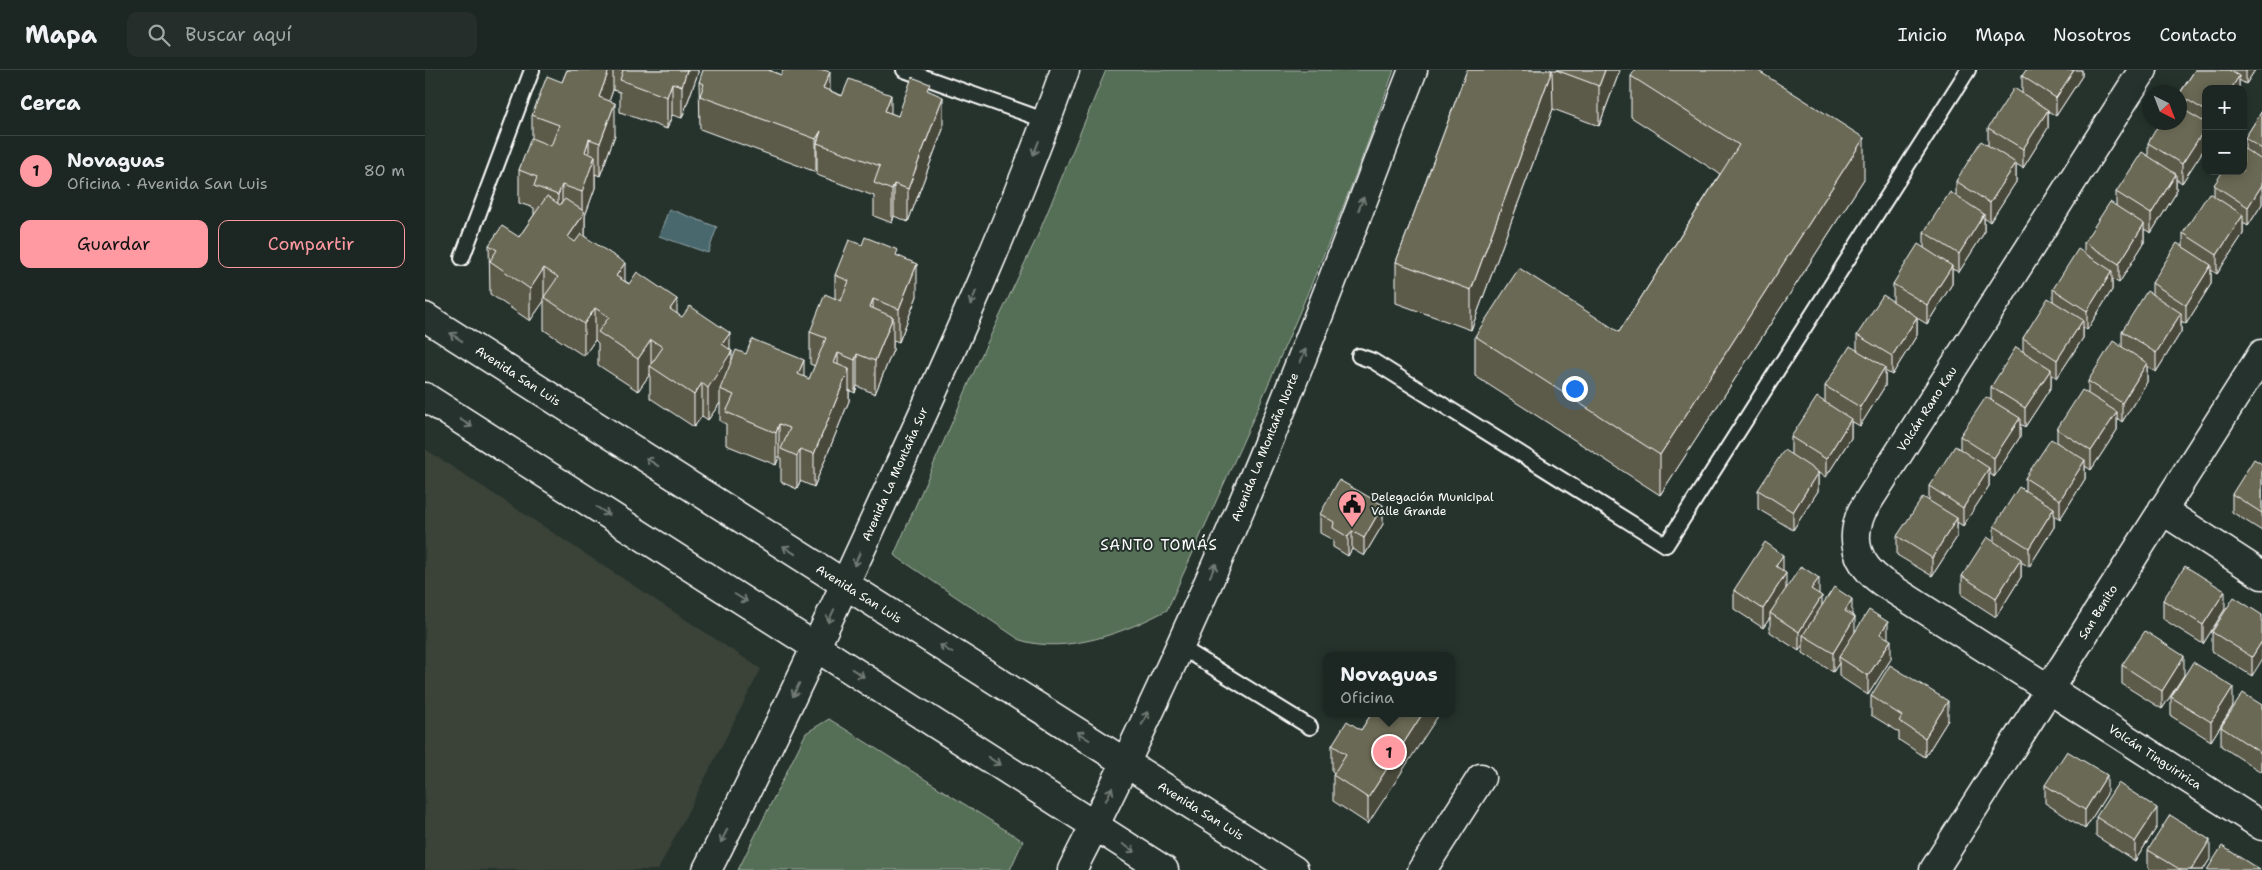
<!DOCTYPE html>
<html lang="es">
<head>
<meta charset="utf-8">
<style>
	:root { --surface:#1c2622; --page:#252e2a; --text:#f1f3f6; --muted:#a0a5a5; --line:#3a4340; --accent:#ff9aa2 }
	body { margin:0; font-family:"Shantell Sans",sans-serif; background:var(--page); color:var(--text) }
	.controls { position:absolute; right:15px; top:15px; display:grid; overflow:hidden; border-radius:10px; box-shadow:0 2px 12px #0003 }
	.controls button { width:45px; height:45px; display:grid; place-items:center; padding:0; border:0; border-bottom:1px solid var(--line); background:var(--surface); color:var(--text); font:25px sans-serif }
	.compass { position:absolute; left:1717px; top:15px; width:45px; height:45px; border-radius:50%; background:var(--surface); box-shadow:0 2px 12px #0003; rotate:138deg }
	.you { position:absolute; left:1149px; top:318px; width:18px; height:18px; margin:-12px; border:4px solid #fff; border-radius:50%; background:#1a73e8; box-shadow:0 0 0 8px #1a73e833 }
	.badge { display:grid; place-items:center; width:32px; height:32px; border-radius:50%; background:var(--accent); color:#111; font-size:16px; font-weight:700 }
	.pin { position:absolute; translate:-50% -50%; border:2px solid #fff; box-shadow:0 1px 5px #0006 }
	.popup { position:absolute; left:898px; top:582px; width:132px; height:65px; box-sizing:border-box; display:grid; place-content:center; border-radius:10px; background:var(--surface); filter:drop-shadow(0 1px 4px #0005); font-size:16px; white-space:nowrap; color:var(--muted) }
	.popup b { font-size:19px; color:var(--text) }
	.popup::after { content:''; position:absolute; left:50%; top:100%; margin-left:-10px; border:10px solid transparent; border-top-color:var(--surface) }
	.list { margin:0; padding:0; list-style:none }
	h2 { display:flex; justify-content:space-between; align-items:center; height:65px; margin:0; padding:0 20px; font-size:21px }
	h2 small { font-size:16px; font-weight:400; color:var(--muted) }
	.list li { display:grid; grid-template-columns:32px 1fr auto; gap:15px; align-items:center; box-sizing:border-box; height:70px; padding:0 20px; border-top:1px solid var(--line) }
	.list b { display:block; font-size:19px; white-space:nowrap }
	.list p { margin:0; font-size:16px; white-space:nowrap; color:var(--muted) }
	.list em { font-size:16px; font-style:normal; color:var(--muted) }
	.actions { display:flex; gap:10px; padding:15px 20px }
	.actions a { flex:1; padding:11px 0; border:1px solid var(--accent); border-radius:10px; text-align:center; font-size:18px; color:var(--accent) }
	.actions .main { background:var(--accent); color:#111 }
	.icon { flex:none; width:28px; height:28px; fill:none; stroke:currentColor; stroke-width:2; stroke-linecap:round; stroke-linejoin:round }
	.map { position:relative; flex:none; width:1837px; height:800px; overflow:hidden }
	header { display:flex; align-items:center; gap:30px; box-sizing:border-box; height:70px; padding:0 25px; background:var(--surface); border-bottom:1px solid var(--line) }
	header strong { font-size:24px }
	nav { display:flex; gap:28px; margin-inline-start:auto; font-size:18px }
	.search { width:350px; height:45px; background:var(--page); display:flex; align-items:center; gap:12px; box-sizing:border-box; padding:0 18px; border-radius:10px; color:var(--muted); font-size:19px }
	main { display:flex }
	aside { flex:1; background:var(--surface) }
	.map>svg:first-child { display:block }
	.built { fill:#3a4339 }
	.green { fill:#546e56; stroke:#aab6aa }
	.water { fill:#48676e; stroke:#91a4a8 }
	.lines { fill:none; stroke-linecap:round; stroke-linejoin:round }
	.lane-casing { stroke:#fff; stroke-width:18 }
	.street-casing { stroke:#fff; stroke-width:31 }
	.lane { stroke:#26332d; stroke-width:14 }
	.street { stroke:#26332d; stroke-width:28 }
	.wall { fill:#5b5a48; stroke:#fff }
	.shaded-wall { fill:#4a4a3b; stroke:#fff }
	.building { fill:#6a6954; stroke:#fff }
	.oneway { stroke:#727a76 }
	.labels { text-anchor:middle; stroke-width:4; stroke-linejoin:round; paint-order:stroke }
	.street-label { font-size:12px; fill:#fff; stroke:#26332d }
	.poi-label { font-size:12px; fill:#fff; stroke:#26332d; text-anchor:start }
	.quarter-label { font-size:15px; letter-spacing:1px; fill:#fff; stroke:#26332d }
</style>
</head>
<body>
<header>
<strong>Mapa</strong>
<div class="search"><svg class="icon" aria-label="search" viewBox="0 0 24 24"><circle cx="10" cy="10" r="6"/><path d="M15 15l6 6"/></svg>Buscar aquí</div>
<nav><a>Inicio</a><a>Mapa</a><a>Nosotros</a><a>Contacto</a></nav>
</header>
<main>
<aside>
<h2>Cerca<small></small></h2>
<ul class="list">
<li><span class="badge">1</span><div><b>Novaguas</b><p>Oficina · Avenida San Luis</p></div><em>80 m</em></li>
</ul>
<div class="actions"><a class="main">Guardar</a><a>Compartir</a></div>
</aside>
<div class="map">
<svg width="1837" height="800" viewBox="0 0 1837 800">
	<rect width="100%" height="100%" fill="#26332d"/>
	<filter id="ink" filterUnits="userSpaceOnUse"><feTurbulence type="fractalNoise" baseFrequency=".02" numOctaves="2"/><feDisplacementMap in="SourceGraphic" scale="10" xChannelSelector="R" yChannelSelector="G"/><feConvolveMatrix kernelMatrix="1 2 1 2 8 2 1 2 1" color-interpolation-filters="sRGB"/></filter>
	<g filter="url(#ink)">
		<polygon class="built" points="0,379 336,599 233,800 0,800"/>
		<g class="green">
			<path d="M681,0H969C905,185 822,362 742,540C701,562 641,585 595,570L469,485L556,286L613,165Z"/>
			<polygon points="404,649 598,771 585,800 313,800 381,663"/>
		</g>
		<polygon class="water" points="244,139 292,157 283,183 234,166"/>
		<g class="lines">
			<g class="lane-casing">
				<g id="lane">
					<polyline points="479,0 622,51"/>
					<polyline points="37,188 107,0"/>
					<polyline points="934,286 948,291 1241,475 1543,0"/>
					<polyline points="754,576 885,657"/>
				</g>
			</g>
			<g class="street-casing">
				<g id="street">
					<path d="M1718,0L1437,441C1424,470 1432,494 1457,512L1837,756"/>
					<polyline points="0,247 869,800"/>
					<polyline points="0,327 739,800"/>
					<polyline points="1737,440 1837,505"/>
					<path d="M282,800C350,666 413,531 475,394C534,265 592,134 640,0"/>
					<path d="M647,800C720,658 786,511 847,363C896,243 941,121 988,0"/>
					<polyline points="997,800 1056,708"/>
					<polyline points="1509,800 1837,284"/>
				</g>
			</g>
			<use href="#lane" class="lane"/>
			<use href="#street" class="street"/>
		</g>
		<g class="wall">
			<polygon points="142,0 273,0 273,3 257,48 247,45 242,59 195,42 195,22 188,20 184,31 190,65 175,106 170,104 170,118 160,146 160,167 200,211 252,244 305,279 307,289 379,307 384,309 390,296 385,294 385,262 410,228 410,205 437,175 473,186 492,226 474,272 468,270 468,280 450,324 432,316 430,323 424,320 424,331 389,417 375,411 372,419 356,412 356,387 354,387 351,395 301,375 301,354 295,351 295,333 283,350 277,346 269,357 225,328 225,304 213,321 173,295 173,273 170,270 159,286 119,260 119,231 105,251 65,224 64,175 94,167 109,145 109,138 94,133 94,100 107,69 107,45 137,12"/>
			<polygon points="346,0 346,1 356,5 405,21 473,46 505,21 518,59 483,152 469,146 467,153 449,146 449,126 392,105 392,101 391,102 275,59 274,12"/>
			<polygon points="1042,0 1195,0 1174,56 1128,39 1046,260 971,233 971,192"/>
			<polygon points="1657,0 1657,6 1631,46 1623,41 1623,58 1598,98 1591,94 1591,112 1565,152 1559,148 1559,163 1534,202 1527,199 1527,214 1502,254 1492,248 1492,265 1467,305 1460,301 1460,316 1435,356 1426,351 1426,368 1401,407 1393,403 1393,421 1368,460 1333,439 1333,420 1366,385 1366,367 1400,332 1400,316 1432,280 1432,265 1468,231 1468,214 1499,178 1499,162 1531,126 1531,111 1563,76 1563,58 1597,23 1597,6"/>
			<polygon points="1770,0 1830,0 1821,14 1814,10 1814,19 1781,19 1781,76 1757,113 1751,109 1751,123 1726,163 1719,159 1719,173 1694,213 1687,209 1687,220 1662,260 1658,257 1658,268 1632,308 1626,304 1626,317 1600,357 1595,354 1595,367 1569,407 1564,403 1564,416 1538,456 1532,452 1532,467 1507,506 1472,485 1472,466 1504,430 1504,416 1535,380 1535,366 1566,330 1566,317 1598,281 1598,268 1628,231 1628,219 1659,183 1659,172 1691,136 1691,122 1723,86 1723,73 1754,52 1754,24"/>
			<polygon points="1206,6 1439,109 1235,425 1050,306 1050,266 1194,262 1295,104 1206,47"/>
			<polygon points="1837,41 1837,134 1823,156 1818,153 1818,164 1792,204 1786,200 1786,214 1761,254 1756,251 1756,262 1731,302 1722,296 1722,312 1697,352 1692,348 1692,360 1666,400 1660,396 1660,409 1635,449 1629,445 1629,457 1604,497 1596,492 1596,507 1571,547 1537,525 1537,506 1569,471 1569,456 1600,420 1600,408 1632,373 1632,359 1663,323 1663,311 1697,277 1697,261 1727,224 1727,213 1758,177 1758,163 1789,126 1789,115 1820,79 1820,68"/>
			<polygon points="1837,394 1837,461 1807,442 1807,424"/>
			<polygon points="895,444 958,454 939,486 927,479 923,486 908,477 908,470 895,463"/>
			<polygon points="1358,501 1361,518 1394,524 1397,536 1427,545 1430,561 1463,568 1466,589 1443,625 1414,606 1414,593 1408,602 1378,583 1378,574 1374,581 1345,562 1345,548 1338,558 1309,539 1309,520"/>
			<polygon points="1738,530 1800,539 1778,574 1738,549"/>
			<polygon points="1837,545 1827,606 1787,581 1787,562"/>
			<polygon points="1697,595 1759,605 1737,639 1697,614"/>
			<polygon points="1446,626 1523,650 1500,687 1474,670 1474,662 1446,645"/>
			<polygon points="1746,627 1808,636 1786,671 1746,646"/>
			<polygon points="1837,635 1837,700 1836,702 1796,676 1796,657"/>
			<polygon points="947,643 943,754 908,731 908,705 909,703 907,701 907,675 936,660"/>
			<polygon points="1620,715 1682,724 1660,759 1620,733"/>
			<polygon points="1671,747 1732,757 1710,791 1671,766"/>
			<polygon points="1723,780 1785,789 1778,800 1726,800 1723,798"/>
		</g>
		<g class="shaded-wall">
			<polygon points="184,0 188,0 188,20 174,60 174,27"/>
			<polygon points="262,0 273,0 273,3 257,48 257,16"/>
			<polygon points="1127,0 1128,39 1046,260 1046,220"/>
			<polygon points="1180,0 1195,0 1174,56 1174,16"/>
			<polygon points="1649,0 1657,0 1657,6 1631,46 1631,28"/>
			<polygon points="1821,0 1830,0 1821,14"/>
			<polygon points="405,2 405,35 398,18"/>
			<polygon points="1814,6 1814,19 1806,19"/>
			<polygon points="247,13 247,45 242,59 242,27"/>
			<polygon points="466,25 466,57 460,41"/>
			<polygon points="518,27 518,59 483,152 483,119"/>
			<polygon points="190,33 190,65 175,106 175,73"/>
			<polygon points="1623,40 1623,58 1598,98 1598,79"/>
			<polygon points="1781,57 1781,76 1757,113 1757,94"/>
			<polygon points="396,61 392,73 392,101 391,102 391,69"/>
			<polygon points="1439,68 1439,109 1235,425 1235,385"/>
			<polygon points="164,69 164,102 170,86 170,118 160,146 160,175 143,200 143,167 157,147 157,122 160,82"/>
			<polygon points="1591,93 1591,112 1565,152 1565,133"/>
			<polygon points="1751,104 1751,123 1726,163 1726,144"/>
			<polygon points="469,114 469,146 467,153 467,120"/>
			<polygon points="137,115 137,148 133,157 133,125"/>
			<polygon points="1837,115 1837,134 1823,156 1823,137"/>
			<polygon points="1559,144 1559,163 1534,202 1534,184"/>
			<polygon points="1818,145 1818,164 1792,204 1792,185"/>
			<polygon points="1719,154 1719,173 1694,213 1694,194"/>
			<polygon points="200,193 200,225 191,206"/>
			<polygon points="492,194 492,226 474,272 474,239"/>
			<polygon points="1786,195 1786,214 1761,254 1761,235"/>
			<polygon points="1527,196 1527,214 1502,254 1502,235"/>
			<polygon points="119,198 119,231 105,251 105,219"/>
			<polygon points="1687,201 1687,220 1662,260 1662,241"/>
			<polygon points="252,229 252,262 245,239"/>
			<polygon points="448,229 448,261 445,237"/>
			<polygon points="170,238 170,270 159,286 159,254"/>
			<polygon points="1756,243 1756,262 1731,302 1731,283"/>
			<polygon points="468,247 468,280 450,324 450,291"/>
			<polygon points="1492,247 1492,265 1467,305 1467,286"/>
			<polygon points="1658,250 1658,268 1632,308 1632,290"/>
			<polygon points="305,263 305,285 307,281 307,314 295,319 295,333 283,350 283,318 297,274"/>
			<polygon points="226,270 226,296 225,296 225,304 213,321 213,289"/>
			<polygon points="413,283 413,316 409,293"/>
			<polygon points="432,284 432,316 430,323 430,290"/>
			<polygon points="379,290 379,322 373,304"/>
			<polygon points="1722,293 1722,312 1697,352 1697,333"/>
			<polygon points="1460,297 1460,316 1435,356 1435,337"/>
			<polygon points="424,299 424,331 389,417 389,384"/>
			<polygon points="1626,299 1626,317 1600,357 1600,338"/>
			<polygon points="277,313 277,346 269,357 269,325"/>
			<polygon points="1692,342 1692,360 1666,400 1666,381"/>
			<polygon points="1595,348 1595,367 1569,407 1569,388"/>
			<polygon points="1426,349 1426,368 1401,407 1401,389"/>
			<polygon points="354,354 354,387 351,395 351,363"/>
			<polygon points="375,379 375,411 372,419 372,386"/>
			<polygon points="1660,390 1660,409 1635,449 1635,430"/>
			<polygon points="1564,398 1564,416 1538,456 1538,438"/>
			<polygon points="1393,402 1393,421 1368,460 1368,442"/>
			<polygon points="958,435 958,454 939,486 939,468"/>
			<polygon points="1629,438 1629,457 1604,497 1604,478"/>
			<polygon points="1532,448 1532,467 1507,506 1507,488"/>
			<polygon points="927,461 927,479 923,486 923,467"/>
			<polygon points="1358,485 1358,504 1351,496"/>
			<polygon points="1596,489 1596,507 1571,547 1571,528"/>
			<polygon points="1361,503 1361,522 1345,543 1345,548 1338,558 1338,539"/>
			<polygon points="1394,508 1394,527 1386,519"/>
			<polygon points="1800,521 1800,539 1778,574 1778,555"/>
			<polygon points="1397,526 1397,545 1378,565 1378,574 1374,581 1374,562"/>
			<polygon points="1427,529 1427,548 1420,541"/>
			<polygon points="1430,547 1430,566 1414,587 1414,593 1408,602 1408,583"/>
			<polygon points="1463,552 1463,571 1455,564"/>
			<polygon points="1466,570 1466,589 1443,625 1443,606"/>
			<polygon points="1837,571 1837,590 1827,606 1827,587"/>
			<polygon points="1759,586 1759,605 1737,639 1737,621"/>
			<polygon points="1808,617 1808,636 1786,671 1786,652"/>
			<polygon points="1523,631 1523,650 1500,687 1500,668"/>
			<polygon points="998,643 1015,643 943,754 943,728"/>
			<polygon points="1837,681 1837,700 1836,702 1836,683"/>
			<polygon points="1682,705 1682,724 1660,759 1660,740"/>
			<polygon points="1732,738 1732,757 1710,791 1710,772"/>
			<polygon points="1785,770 1785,789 1778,800 1766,800"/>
		</g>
		<g class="building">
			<polygon points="142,0 184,0 174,27 190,33 175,73 164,69 160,82 170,86 157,122 137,115 133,125 109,116 112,107 94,100 106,68 126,76 134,55 107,45 122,6 137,12"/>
			<polygon points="198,0 262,0 257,16 247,13 242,27 195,10"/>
			<polygon points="278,0 343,0 356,5 358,0 399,0 405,2 398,18 417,26 424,9 466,25 460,41 473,46 487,7 505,14 502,20 518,27 483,119 469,114 467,120 449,113 455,96 392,73 396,61 391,69 275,26 279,14 274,12"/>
			<polygon points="1042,0 1127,0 1046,220 971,192"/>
			<polygon points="1131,0 1180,0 1174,16"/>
			<polygon points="1210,0 1332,0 1439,68 1235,385 1050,266 1094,198 1194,262 1314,75 1206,6"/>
			<polygon points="1601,0 1649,0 1631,28 1597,6"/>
			<polygon points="1770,0 1804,0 1814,6 1806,19 1781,19 1781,41 1754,25"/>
			<polygon points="1589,18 1623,40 1598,79 1563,58"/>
			<polygon points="1754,37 1781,53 1781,57 1757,94 1723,73 1735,52 1754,52"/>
			<polygon points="1837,41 1837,79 1820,68"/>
			<polygon points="1556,71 1591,93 1565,133 1531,111"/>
			<polygon points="1818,78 1837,90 1837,115 1823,137 1789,115 1798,101 1818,101"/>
			<polygon points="1717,82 1751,104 1726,144 1691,122"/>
			<polygon points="1525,122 1559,144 1534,184 1499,162"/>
			<polygon points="1784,123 1818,145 1792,185 1758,163"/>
			<polygon points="122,126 135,135 140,129 160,142 143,167 150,172 156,164 200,193 191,206 204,214 212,202 252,229 245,239 257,247 265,236 305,263 297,274 307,281 283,318 277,313 269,325 225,296 238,277 226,270 213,289 173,262 184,247 170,238 159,254 119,227 133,207 119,198 105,219 65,191 72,180 64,175 77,156 94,167"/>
			<polygon points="1685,132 1719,154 1694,194 1659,172"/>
			<polygon points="440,167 473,180 471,185 492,194 474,239 448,229 445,237 468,247 450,291 432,284 430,290 413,283 409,293 424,299 389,384 375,379 372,386 356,379 365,358 354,354 351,363 301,342 309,325 295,319 311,280 321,284 327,269 379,290 373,304 384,309 401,268 385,262 400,224 416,231 424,211 410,205 424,170 437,175"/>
			<polygon points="1752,173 1786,195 1761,235 1727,213"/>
			<polygon points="1493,174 1527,196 1502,235 1468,214"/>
			<polygon points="1653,179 1687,201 1662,241 1628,219"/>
			<polygon points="1722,221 1756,243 1731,283 1697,261"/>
			<polygon points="1458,225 1492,247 1467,286 1432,265"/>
			<polygon points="1623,228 1658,250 1632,290 1598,268"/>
			<polygon points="1688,271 1722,293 1697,333 1663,311"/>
			<polygon points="1425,276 1460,297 1435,337 1400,316"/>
			<polygon points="1591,277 1626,299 1600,338 1566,317"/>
			<polygon points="1657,320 1692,342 1666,381 1632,359"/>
			<polygon points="1392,327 1426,349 1401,389 1366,367"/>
			<polygon points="1561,327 1595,348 1569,388 1535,366"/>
			<polygon points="1626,369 1660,390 1635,430 1600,408"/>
			<polygon points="1530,376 1564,398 1538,438 1504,416"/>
			<polygon points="1359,380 1393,402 1368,442 1333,420"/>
			<polygon points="1829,389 1837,394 1837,443 1807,424"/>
			<polygon points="914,410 958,435 939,468 927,461 923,467 908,458 909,452 895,444"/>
			<polygon points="1594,417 1629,438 1604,478 1569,456"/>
			<polygon points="1498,427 1532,448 1507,488 1472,466"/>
			<polygon points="1562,467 1596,489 1571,528 1537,506"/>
			<polygon points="1340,472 1358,485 1351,496 1361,503 1338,539 1309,520"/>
			<polygon points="1376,496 1394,508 1386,519 1397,526 1374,562 1345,543"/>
			<polygon points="1760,496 1800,521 1778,555 1738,530"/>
			<polygon points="1409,517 1427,529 1420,541 1430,547 1408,583 1378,565"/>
			<polygon points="1809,527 1837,545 1837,571 1827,587 1787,562"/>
			<polygon points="1444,540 1463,552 1455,564 1466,570 1443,606 1414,587"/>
			<polygon points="1720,561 1759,586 1737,621 1697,595"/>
			<polygon points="1768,592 1808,617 1786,652 1746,627"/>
			<polygon points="1465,595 1523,631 1500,668 1474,651 1477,646 1446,626"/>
			<polygon points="1818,623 1837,635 1837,681 1836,683 1796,657"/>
			<polygon points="947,643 998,643 943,728 908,705 921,684 907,675 922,651 936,660"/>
			<polygon points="1642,681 1682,705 1660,740 1620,715"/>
			<polygon points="1693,713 1732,738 1710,772 1671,747"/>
			<polygon points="1745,745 1785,770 1766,800 1756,800 1723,780"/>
			<polygon points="1797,776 1835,800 1782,800"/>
		</g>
		<defs><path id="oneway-shaft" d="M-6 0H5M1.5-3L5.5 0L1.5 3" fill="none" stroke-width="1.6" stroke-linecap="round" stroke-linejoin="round" transform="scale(1.25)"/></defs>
		<g class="oneway">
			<use href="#oneway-shaft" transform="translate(611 78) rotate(112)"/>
			<use href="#oneway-shaft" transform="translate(936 134) rotate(-69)"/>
			<use href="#oneway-shaft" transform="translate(548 228) rotate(113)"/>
			<use href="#oneway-shaft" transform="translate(31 267) rotate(-147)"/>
			<use href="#oneway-shaft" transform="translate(878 286) rotate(-68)"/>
			<use href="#oneway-shaft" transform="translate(41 353) rotate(32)"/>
			<use href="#oneway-shaft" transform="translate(227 392) rotate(-147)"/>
			<use href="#oneway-shaft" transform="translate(178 441) rotate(32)"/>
			<use href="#oneway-shaft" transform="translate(364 480) rotate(-147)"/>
			<use href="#oneway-shaft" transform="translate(432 489) rotate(114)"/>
			<use href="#oneway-shaft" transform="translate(788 500) rotate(-66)"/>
			<use href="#oneway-shaft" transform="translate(316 528) rotate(32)"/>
			<use href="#oneway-shaft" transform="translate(406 546) rotate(115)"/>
			<use href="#oneway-shaft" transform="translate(521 579) rotate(-148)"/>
			<use href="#oneway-shaft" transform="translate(433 603) rotate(33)"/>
			<use href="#oneway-shaft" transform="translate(371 620) rotate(116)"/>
			<use href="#oneway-shaft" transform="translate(720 648) rotate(-64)"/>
			<use href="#oneway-shaft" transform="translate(658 666) rotate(-148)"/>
			<use href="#oneway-shaft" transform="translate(569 691) rotate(33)"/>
			<use href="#oneway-shaft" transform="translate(684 724) rotate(-65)"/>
			<use href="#oneway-shaft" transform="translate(299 766) rotate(117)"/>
			<use href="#oneway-shaft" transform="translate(704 778) rotate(32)"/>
		</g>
	</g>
	<defs>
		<g id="civic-pin" transform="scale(1.4375)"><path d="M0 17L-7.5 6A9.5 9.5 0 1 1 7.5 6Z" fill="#ff9aa2" stroke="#26332d"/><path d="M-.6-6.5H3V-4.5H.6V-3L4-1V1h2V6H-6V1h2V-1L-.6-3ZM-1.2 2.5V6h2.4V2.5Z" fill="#111"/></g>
	</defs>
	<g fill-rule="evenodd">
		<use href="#civic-pin" x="927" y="434"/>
	</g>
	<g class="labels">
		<g class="street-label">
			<text transform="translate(93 306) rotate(33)" y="4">Avenida San Luis</text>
			<text transform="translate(1502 339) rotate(-57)" y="4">Volcán Rano Kau</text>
			<text transform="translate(840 377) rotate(-68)" y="4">Avenida La Montaña Norte</text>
			<text transform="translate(470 404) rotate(-66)" y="4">Avenida La Montaña Sur</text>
			<text transform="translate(434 524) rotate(32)" y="4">Avenida San Luis</text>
			<text transform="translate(1673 542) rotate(-58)" y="4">San Benito</text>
			<text transform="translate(1730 687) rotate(33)" y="4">Volcán Tinguiririca</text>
			<text transform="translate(776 741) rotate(32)" y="4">Avenida San Luis</text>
		</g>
		<g class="poi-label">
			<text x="946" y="431">Delegación Municipal<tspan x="946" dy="14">Valle Grande</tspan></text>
		</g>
		<g class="quarter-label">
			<text x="734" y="480">SANTO TOMÁS</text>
		</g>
	</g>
</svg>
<div class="controls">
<button>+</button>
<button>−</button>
</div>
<svg class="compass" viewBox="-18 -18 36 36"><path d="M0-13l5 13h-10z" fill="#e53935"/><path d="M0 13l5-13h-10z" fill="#a0a5a5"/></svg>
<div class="you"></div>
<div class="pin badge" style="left:964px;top:682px">1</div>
<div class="popup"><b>Novaguas</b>Oficina</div>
</div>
</main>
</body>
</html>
